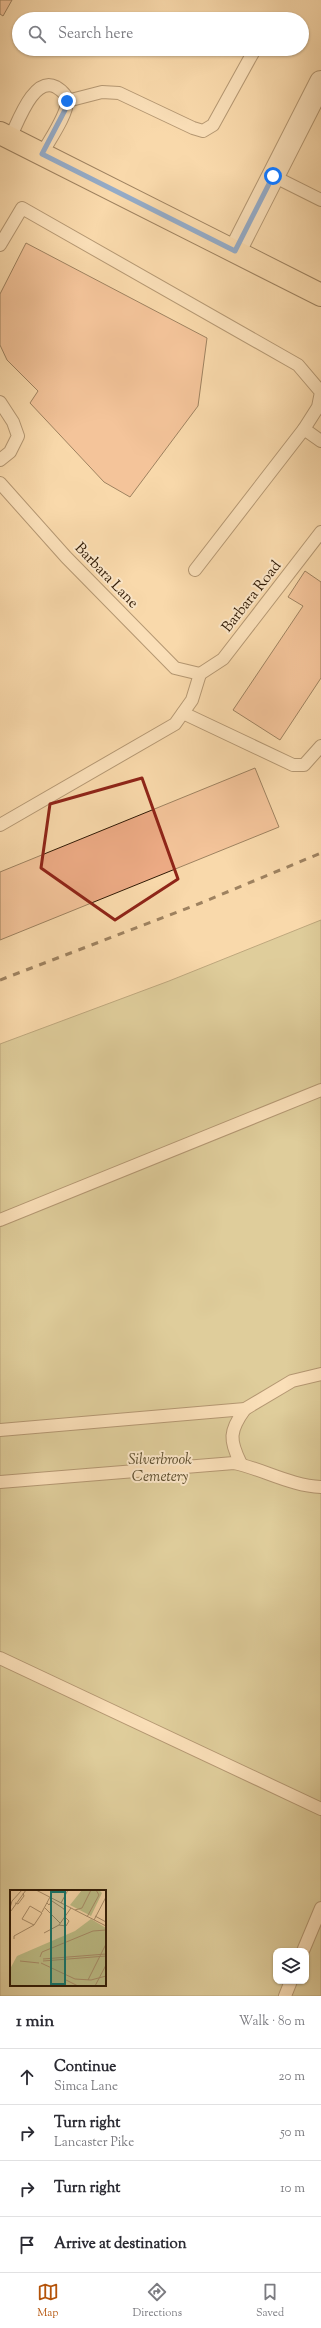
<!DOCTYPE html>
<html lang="en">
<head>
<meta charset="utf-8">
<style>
	:root { --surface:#fff; --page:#f7f7f7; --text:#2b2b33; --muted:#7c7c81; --line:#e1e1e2; --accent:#b45309 }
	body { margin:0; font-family:"Sorts Mill Goudy",serif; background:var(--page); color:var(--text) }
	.controls { position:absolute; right:12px; bottom:12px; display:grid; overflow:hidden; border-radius:8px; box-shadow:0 1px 3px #0004 }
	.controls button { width:36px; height:36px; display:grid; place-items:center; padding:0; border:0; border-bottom:1px solid var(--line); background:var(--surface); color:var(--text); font:20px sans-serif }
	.stop { position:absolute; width:12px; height:12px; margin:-9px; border:3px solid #1a73e8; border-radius:50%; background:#fff }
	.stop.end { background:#1a73e8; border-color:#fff; box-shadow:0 1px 4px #0008 }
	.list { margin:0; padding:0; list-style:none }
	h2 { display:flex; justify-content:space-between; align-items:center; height:52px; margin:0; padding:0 16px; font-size:17px }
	h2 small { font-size:13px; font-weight:400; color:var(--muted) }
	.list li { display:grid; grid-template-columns:26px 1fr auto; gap:12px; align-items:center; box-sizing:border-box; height:56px; padding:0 16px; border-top:1px solid var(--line) }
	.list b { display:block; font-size:15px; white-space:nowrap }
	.list p { margin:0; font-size:13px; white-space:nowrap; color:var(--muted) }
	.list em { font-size:13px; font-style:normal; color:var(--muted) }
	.icon { flex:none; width:22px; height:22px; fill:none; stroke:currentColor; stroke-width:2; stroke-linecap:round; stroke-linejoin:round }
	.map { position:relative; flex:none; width:321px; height:1996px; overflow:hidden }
	.search { position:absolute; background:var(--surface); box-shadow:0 1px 3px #0004; left:12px; right:12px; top:12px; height:44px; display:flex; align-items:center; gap:10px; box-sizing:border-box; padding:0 14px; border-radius:22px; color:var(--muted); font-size:15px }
	.sheet { height:276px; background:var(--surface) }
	nav { display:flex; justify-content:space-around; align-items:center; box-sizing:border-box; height:56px; border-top:1px solid var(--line); background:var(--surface); font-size:11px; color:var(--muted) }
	nav a { display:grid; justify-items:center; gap:2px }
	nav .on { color:var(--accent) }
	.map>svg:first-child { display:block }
	.green { fill:#bebf88; stroke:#776c46; fill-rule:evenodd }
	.building { fill:#edab85; stroke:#301a05 }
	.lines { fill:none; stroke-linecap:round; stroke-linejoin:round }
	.lane-casing { stroke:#624a2e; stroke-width:14 }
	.street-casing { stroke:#624a2e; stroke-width:24 }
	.primary-casing { stroke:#301a05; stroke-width:24 }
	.lane { stroke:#fbe6c8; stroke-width:12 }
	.street { stroke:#fbe6c8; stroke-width:22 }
	.primary { stroke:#f9d9ab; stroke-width:22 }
	.rail { stroke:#301a05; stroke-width:3; stroke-dasharray:7 7; stroke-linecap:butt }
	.route { stroke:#1a73e8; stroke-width:5 }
	.marked { fill:none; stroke:#8f2418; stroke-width:3; stroke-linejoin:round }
	.labels { text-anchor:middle; stroke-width:4; stroke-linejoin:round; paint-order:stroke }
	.street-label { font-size:15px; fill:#301a05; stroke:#fbe6c8 }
	.park-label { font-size:15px; font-style:italic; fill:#5b4c2c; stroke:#fbe6c8 }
	.inset-road { fill:none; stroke:#a98d69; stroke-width:1 }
	.view { fill:#0f766e; fill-opacity:0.15; stroke:#0f766e; stroke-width:2 }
	.inset-edge { fill:none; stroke:#301a05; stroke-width:2 }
</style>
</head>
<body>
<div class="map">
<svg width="321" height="1996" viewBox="0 0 321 1996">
	<rect width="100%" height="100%" fill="#f9d9ab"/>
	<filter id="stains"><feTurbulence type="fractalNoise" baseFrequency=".005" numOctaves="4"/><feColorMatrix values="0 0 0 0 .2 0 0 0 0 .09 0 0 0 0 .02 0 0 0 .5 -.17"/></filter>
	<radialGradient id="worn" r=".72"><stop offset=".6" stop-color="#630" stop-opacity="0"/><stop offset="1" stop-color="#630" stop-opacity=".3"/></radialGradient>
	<path class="green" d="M321,920V1996H0V1044L169,981ZM11,1891H105V1985H11ZM276,1951H306V1981H276Z"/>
	<g class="building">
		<polygon points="0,0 12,0 3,16 0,14"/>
		<polygon points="26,243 207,338 198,406 130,497 104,482 30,403 38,391 7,360 0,345 0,294"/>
		<polygon points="305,571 321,582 321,678 280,740 233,710 303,606 288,597"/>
		<polygon points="255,768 279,827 0,940 0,872"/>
	</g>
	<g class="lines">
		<g class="lane-casing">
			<g id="lane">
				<polyline points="67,101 102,92 119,93 193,128 203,131 213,125 255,49"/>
				<path d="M10,138C18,122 34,75 56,87C61,90 67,95 67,101C68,114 48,142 42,154"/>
				<polyline points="273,176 321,200"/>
				<polyline points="0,245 22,208 298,365 321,392 318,407 304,429"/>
				<polyline points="0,402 13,422 18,436 10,452 0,460"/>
				<polyline points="0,483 66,557 175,668 200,674"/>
				<polyline points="195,570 304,429 321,441"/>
				<polyline points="200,674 223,659 321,532"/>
				<polyline points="183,713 293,765 304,765 321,746"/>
				<polyline points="0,825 175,724 192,700 200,674"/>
				<polyline points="0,1220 321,1090"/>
				<polyline points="0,1430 245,1409 292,1381 321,1374"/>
				<path d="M241,1464C229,1440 229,1431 245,1409"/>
				<path d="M0,1482L234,1463C263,1469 291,1486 321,1487"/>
				<polyline points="0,1658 321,1809"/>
				<polyline points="303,1951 321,1908"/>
				<polyline points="285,1996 291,1981"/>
			</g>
		</g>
		<g class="street-casing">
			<polyline id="street" points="235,251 321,82"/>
		</g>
		<g class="primary-casing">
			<polyline id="primary" points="0,133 321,295"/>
		</g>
		<use href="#lane" class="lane"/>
		<use href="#street" class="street"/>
		<use href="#primary" class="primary"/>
		<polyline class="rail" points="0,980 196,905 321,853"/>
	</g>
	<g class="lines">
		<polyline class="route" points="67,101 65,110 42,154 235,251 273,176"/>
	</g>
	<path d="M0 0H321V1996H0ZM142,778L178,879L115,920L41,868L50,804Z" fill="#f9d9ab" fill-opacity=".55" fill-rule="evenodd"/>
	<path class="marked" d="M142,778L178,879L115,920L41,868L50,804Z"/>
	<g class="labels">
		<g class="street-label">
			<text transform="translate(107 575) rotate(46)" y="5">Barbara Lane</text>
			<text transform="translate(251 596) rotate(-52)" y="5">Barbara Road</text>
		</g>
		<g class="park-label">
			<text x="160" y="1464">Silverbrook<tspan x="160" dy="17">Cemetery</tspan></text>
		</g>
	</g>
	<g transform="translate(10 1890)">
		<rect width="96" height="96" fill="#f9d9ab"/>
		<path d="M72,0H89L92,3L81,26L60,15ZM81,29L96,38V96H0V79L7,66L65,41Z" fill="#bebf88"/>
		<path class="inset-road" d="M26,0L96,36M5,13L8,14L14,6L13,3M37,13L39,15L42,11L54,19L55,22M51,13L58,0M20,16L32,23L24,35L12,29ZM0,18L2,11L12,0M35,18L50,33M65,20L72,18L81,0M1,21L16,0M32,22L40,7M85,26L96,32M77,27L89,5L86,0M84,30L96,7M49,35L56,36L59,31L55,27M34,43L49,35L61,18M4,49V46L24,35M30,67L32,62L83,41L96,40M33,69L96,64M10,71L29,73M33,71L96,66M31,73L65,89L81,90L96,86M56,90L68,96M78,90L96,54M85,96L96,75"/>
		<path class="view" d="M41,2H55V94H41Z"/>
		<rect width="96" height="96" class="inset-edge"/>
	</g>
	<rect width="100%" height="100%" filter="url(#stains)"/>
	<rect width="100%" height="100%" fill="url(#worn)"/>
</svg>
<div class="controls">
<button><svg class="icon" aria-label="layers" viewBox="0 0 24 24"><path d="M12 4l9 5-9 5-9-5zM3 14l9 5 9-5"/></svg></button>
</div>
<div class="stop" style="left:273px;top:176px"></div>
<div class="stop end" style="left:67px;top:101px"></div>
<div class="search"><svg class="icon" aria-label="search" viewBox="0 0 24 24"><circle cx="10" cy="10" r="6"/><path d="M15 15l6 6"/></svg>Search here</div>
</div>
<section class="sheet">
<h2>1 min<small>Walk · 80 m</small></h2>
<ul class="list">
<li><svg class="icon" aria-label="ahead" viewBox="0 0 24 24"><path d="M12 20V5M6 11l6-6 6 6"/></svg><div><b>Continue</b><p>Simca Lane</p></div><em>20 m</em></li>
<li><svg class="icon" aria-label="right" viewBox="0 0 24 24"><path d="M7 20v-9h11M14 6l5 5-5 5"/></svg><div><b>Turn right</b><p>Lancaster Pike</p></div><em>50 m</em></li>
<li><svg class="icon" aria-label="right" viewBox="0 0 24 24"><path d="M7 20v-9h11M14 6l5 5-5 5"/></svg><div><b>Turn right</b></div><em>10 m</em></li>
<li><svg class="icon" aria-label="arrive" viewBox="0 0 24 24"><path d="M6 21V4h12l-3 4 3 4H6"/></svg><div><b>Arrive at destination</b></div></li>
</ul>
</section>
<nav>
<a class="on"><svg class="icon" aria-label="map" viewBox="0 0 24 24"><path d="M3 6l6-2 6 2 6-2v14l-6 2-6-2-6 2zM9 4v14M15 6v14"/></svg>Map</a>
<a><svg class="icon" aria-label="directions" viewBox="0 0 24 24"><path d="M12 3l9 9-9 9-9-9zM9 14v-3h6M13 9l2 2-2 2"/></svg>Directions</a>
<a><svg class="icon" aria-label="saved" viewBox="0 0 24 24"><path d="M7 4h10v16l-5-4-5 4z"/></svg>Saved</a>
</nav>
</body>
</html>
